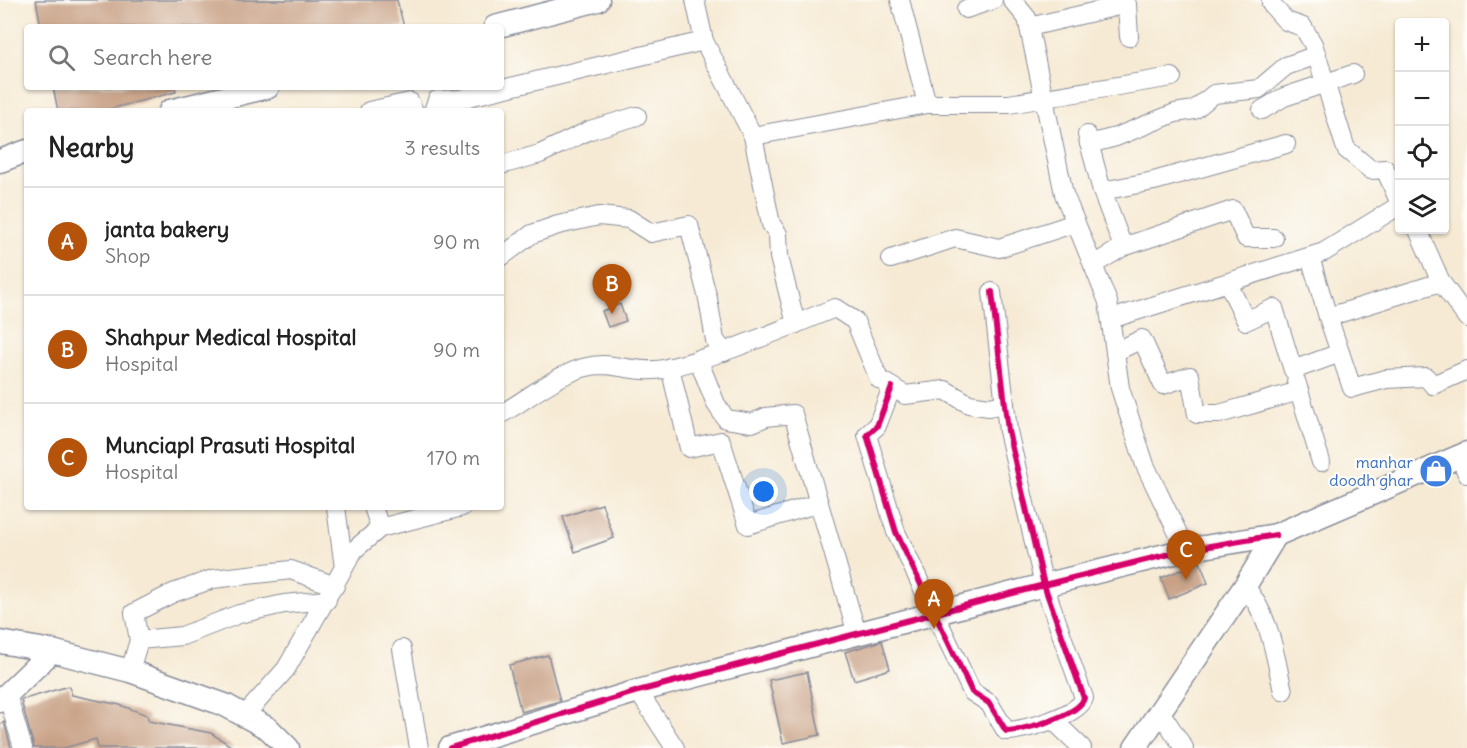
<!DOCTYPE html>
<html lang="en">
<head>
<meta charset="utf-8">
<style>
	:root { --surface:#fff; --page:#f2f2f2; --text:#222; --muted:#767676; --line:#e0e0e0; --accent:#b45309 }
	body { margin:0; font-family:Delius,sans-serif; background:var(--page); color:var(--text) }
	.controls { position:absolute; right:18px; top:18px; display:grid; overflow:hidden; border-radius:6px; box-shadow:0 2px 4px #0004 }
	.controls button { width:54px; height:54px; display:grid; place-items:center; padding:0; border:0; border-bottom:2px solid var(--line); background:var(--surface); color:var(--text); font:30px sans-serif }
	.you { position:absolute; left:764px; top:492px; width:21px; height:21px; margin:-15px; border:4px solid #fff; border-radius:50%; background:#1a73e8; box-shadow:0 0 0 9px #1a73e833 }
	.badge { display:grid; place-items:center; width:39px; height:39px; border-radius:50%; background:var(--accent); color:#fff; font-size:20px; font-weight:700 }
	.pin { position:absolute; translate:-50% -50px; filter:drop-shadow(0 2px 3px #0008) }
	.pin::after { content:''; position:absolute; top:32px; width:21px; height:18px; background:inherit; clip-path:polygon(0 0,100% 0,50% 100%) }
	.list { margin:0; padding:0; list-style:none }
	h2 { display:flex; justify-content:space-between; align-items:center; height:78px; margin:0; padding:0 24px; font-size:26px }
	h2 small { font-size:20px; font-weight:400; color:var(--muted) }
	.list li { display:grid; grid-template-columns:39px 1fr auto; gap:18px; align-items:center; box-sizing:border-box; height:108px; padding:0 24px; border-top:2px solid var(--line) }
	.list b { display:block; font-size:22px; white-space:nowrap }
	.list p { margin:0; font-size:20px; white-space:nowrap; color:var(--muted) }
	.list em { font-size:20px; font-style:normal; color:var(--muted) }
	.icon { flex:none; width:33px; height:33px; fill:none; stroke:currentColor; stroke-width:2; stroke-linecap:round; stroke-linejoin:round }
	.map { position:relative; flex:none; width:1467px; height:748px; overflow:hidden }
	.search { position:absolute; background:var(--surface); box-shadow:0 2px 4px #0004; left:24px; top:24px; width:480px; height:66px; display:flex; align-items:center; gap:15px; box-sizing:border-box; padding:0 21px; border-radius:6px; color:var(--muted); font-size:22px }
	.panel { position:absolute; background:var(--surface); box-shadow:0 2px 4px #0004; left:24px; top:108px; width:480px; height:402px; border-radius:6px }
	.map>svg:first-child { display:block }
	.building { fill:#c8a085 }
	.lines { fill:none; stroke-linecap:round; stroke-linejoin:round }
	.minor-casing { stroke:#888c99; stroke-width:20 }
	.tertiary-casing { stroke:#888c99; stroke-width:25 }
	.minor { stroke:#fff; stroke-width:18 }
	.tertiary { stroke:#fff; stroke-width:22 }
	.cycleway-casing { stroke:#fdfcf7; stroke-width:10 }
	.cycleway { stroke:#d6006c; stroke-width:6 }
	.labels { text-anchor:middle; stroke-width:4.5; stroke-linejoin:round; paint-order:stroke }
	.shop-label { font-size:16px; fill:#366cbe; stroke:#fdfcf7; text-anchor:end }
</style>
</head>
<body>
<div class="map">
<svg width="1467" height="748" viewBox="0 0 1467 748">
	<rect width="100%" height="100%" fill="#fdfcf7"/>
	<filter id="ink" filterUnits="userSpaceOnUse"><feTurbulence type="fractalNoise" baseFrequency=".0167" numOctaves="2"/><feDisplacementMap in="SourceGraphic" scale="12" xChannelSelector="R" yChannelSelector="G"/><feConvolveMatrix kernelMatrix="1 2 1 2 8 2 1 2 1" color-interpolation-filters="sRGB"/></filter>
	<filter id="wash" filterUnits="userSpaceOnUse"><feTurbulence type="fractalNoise" baseFrequency=".008" numOctaves="4" result="noise"/><feDisplacementMap in="SourceGraphic" scale="24" xChannelSelector="R" yChannelSelector="G"/><feGaussianBlur stdDeviation="1.35" result="paint"/><feColorMatrix in="noise" values="0 0 0 0 0 0 0 0 0 0 0 0 0 0 0 0 0 1.4 0 .05"/><feComposite in="paint" operator="in"/></filter>
	<g filter="url(#wash)">
		<rect width="100%" height="100%" fill="#f6ead4"/>
		<g id="blocks">
			<g class="building">
				<polygon points="36,0 397,0 404,27 41,27"/>
				<polygon points="53,87 175,87 176,92 102,111 58,111"/>
				<polygon points="620,304 626,321 608,327 602,311"/>
				<polygon points="602,504 614,538 575,552 563,517"/>
				<polygon points="1200,562 1208,583 1169,599 1161,578"/>
				<polygon points="882,641 890,669 854,680 845,652"/>
				<polygon points="548,655 560,701 521,712 509,665"/>
				<polygon points="807,672 820,735 783,743 769,680"/>
				<polygon points="69,686 72,695 120,705 147,715 149,721 211,733 234,748 98,748 96,739 64,748 34,748 21,700"/>
				<polygon points="4,722 11,748 0,748 0,725"/>
			</g>
		</g>
	</g>
	<g filter="url(#ink)">
		<use href="#blocks" fill-opacity="0" stroke="#888c99" stroke-width="1.5"/>
		<g class="lines">
			<g class="minor-casing">
				<g id="minor">
					<polyline points="900,0 927,104"/>
					<polyline points="1012,0 1027,18 1064,194 1108,302 1120,388 1145,465 1186,550"/>
					<polyline points="1271,0 1271,4 1286,21 1303,27 1313,44 1346,149 1371,170 1385,169 1400,204"/>
					<polyline points="966,9 993,0"/>
					<polyline points="1029,27 1127,4 1129,37"/>
					<polyline points="704,41 753,136 771,224 778,234 779,257 796,324"/>
					<polyline points="1262,110 1284,97 1353,74"/>
					<polyline points="369,111 410,102 414,111"/>
					<polyline points="433,111 437,100 460,99 704,41 695,0"/>
					<polyline points="1087,135 1102,191 1123,247 1093,265"/>
					<polyline points="753,136 927,104 1009,104 1172,77"/>
					<polyline points="1089,144 1116,137 1175,113 1194,110 1214,94 1259,89 1286,66 1317,55"/>
					<polyline points="501,165 540,154 590,130 637,116"/>
					<polyline points="1102,191 1154,181 1286,144"/>
					<polyline points="1418,230 1441,282 1467,318"/>
					<polyline points="1123,247 1233,210 1246,238 1274,238"/>
					<polyline points="501,257 532,234 558,225 599,216 629,219 651,233 689,225 708,299 715,340 724,352"/>
					<polyline points="1310,257 1328,317 1441,282"/>
					<polyline points="891,259 955,238 999,248 1075,223"/>
					<polyline points="1228,283 1246,321 1274,308 1293,370 1340,353"/>
					<polyline points="1328,317 1352,388 1386,379 1426,377 1433,385 1467,370"/>
					<polyline points="1111,319 1324,252 1400,205"/>
					<polyline points="1115,352 1142,339 1163,385 1190,376 1197,414 1219,414 1299,391"/>
					<polyline points="698,359 716,404 726,419 752,423 766,417 793,414 857,634"/>
					<polyline points="670,367 689,448 721,441 748,525 819,503"/>
					<polyline points="1296,381 1321,462"/>
					<path d="M892,387L877,426L867,435L896,532L972,692L989,703L1006,731C1023,731 1080,715 1084,698L1044,585L1008,431L992,292"/>
					<path d="M501,414C532,397 566,365 603,365C623,366 643,373 663,369C723,356 779,330 835,308L855,321L879,379L905,395L945,390L969,404L989,407L1005,404"/>
					<polyline points="1460,456 1467,474"/>
					<polyline points="336,507 344,568"/>
					<polyline points="373,507 380,528"/>
					<path d="M1245,586C1271,619 1274,652 1283,691"/>
					<polyline points="139,640 182,636 239,614 284,604 327,600"/>
					<polyline points="402,649 419,748"/>
					<polyline points="130,671 139,640 134,613 173,593 213,579 291,570 335,586"/>
					<polyline points="638,691 675,748"/>
					<polyline points="7,694 23,748"/>
					<polyline points="1159,710 1184,748"/>
					<polyline points="244,716 286,669 354,550 380,528 462,507"/>
					<polyline points="1053,720 1082,748"/>
				</g>
			</g>
			<g class="tertiary-casing">
				<g id="tertiary">
					<polyline points="495,27 598,0"/>
					<polyline points="170,111 268,87"/>
					<polyline points="0,161 27,151"/>
					<polyline points="0,642 52,651 130,671 225,705 269,729 288,748"/>
					<polyline points="0,701 52,651"/>
					<polyline points="450,748 638,691 1044,585 1186,550 1276,535"/>
					<polyline points="1135,748 1245,586 1276,535 1467,453"/>
				</g>
			</g>
			<use href="#minor" class="minor"/>
			<use href="#tertiary" class="tertiary"/>
			<g class="cycleway-casing">
				<g id="cycleway">
					<path d="M892,387L877,426L867,435L896,532L972,692L989,703L1006,731C1023,731 1080,715 1084,698L1044,585L1008,431L992,292"/>
					<polyline points="450,748 638,691 1044,585 1186,550 1276,535"/>
				</g>
			</g>
			<use href="#cycleway" class="cycleway"/>
		</g>
	</g>
	<defs>
		<g id="shop-disc" transform="scale(1.725)"><circle r="9.5" fill="#3f7fe0" stroke="#fdfcf7"/><path d="M-5-2.5h2.3a2.7 3.5 0 0 1 5.4 0H5L5.5 6h-11ZM-1.5-2.5h3a1.5 2.3 0 0 0-3 0Z" fill="#fff"/></g>
	</defs>
	<g fill-rule="evenodd">
		<use href="#shop-disc" x="1436" y="471"/>
	</g>
	<g class="labels">
		<g class="shop-label">
			<text x="1413" y="468">manhar<tspan x="1413" dy="18">doodh ghar</tspan></text>
		</g>
	</g>
</svg>
<div class="controls">
<button>+</button>
<button>−</button>
<button><svg class="icon" aria-label="locate" viewBox="0 0 24 24"><circle cx="12" cy="12" r="6"/><path d="M12 2v4M12 18v4M2 12h4M18 12h4"/></svg></button>
<button><svg class="icon" aria-label="layers" viewBox="0 0 24 24"><path d="M12 4l9 5-9 5-9-5zM3 14l9 5 9-5"/></svg></button>
</div>
<div class="you"></div>
<div class="pin badge" style="left:934px;top:629px">A</div>
<div class="pin badge" style="left:612px;top:314px">B</div>
<div class="pin badge" style="left:1186px;top:580px">C</div>
<div class="search"><svg class="icon" aria-label="search" viewBox="0 0 24 24"><circle cx="10" cy="10" r="6"/><path d="M15 15l6 6"/></svg>Search here</div>
<section class="panel">
<h2>Nearby<small>3 results</small></h2>
<ul class="list">
<li><span class="badge">A</span><div><b>janta bakery</b><p>Shop</p></div><em>90 m</em></li>
<li><span class="badge">B</span><div><b>Shahpur Medical Hospital</b><p>Hospital</p></div><em>90 m</em></li>
<li><span class="badge">C</span><div><b>Munciapl Prasuti Hospital</b><p>Hospital</p></div><em>170 m</em></li>
</ul>
</section>
</div>
</body>
</html>
